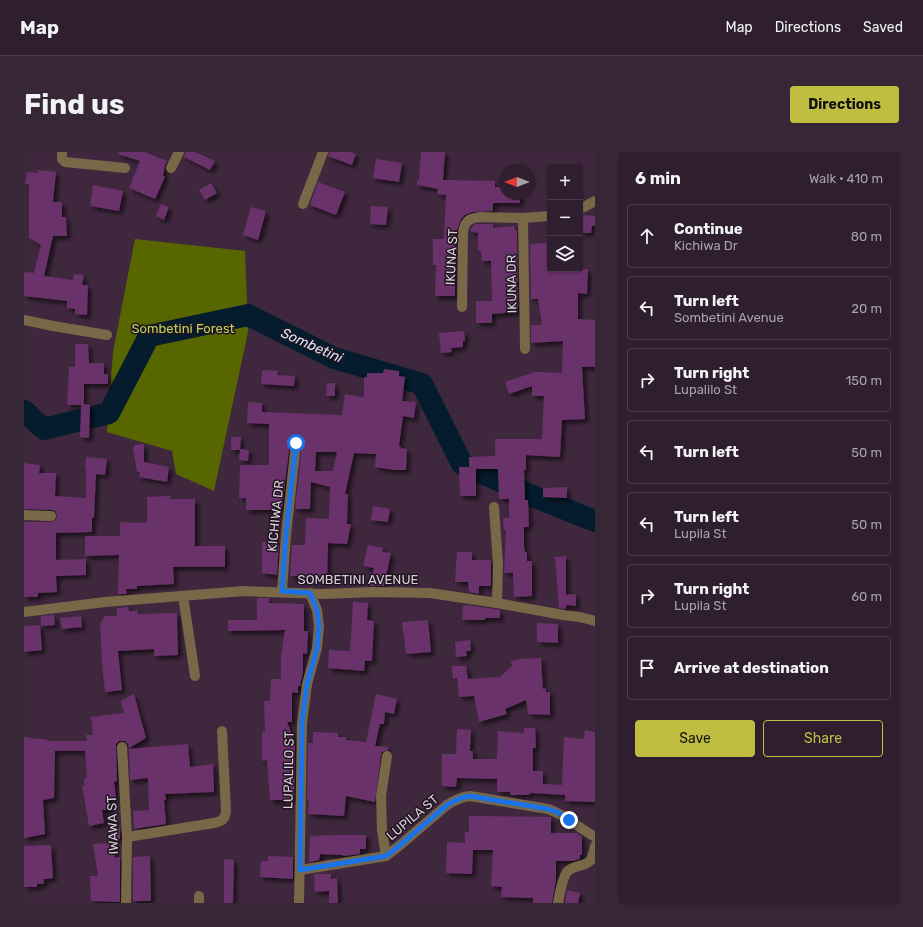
<!DOCTYPE html>
<html lang="en">
<head>
<meta charset="utf-8">
<style>
	:root { --surface:#2f1e2e; --page:#372736; --text:#f1f3f6; --muted:#a7a2aa; --line:#4a3c4a; --accent:#c0be41 }
	body { margin:0; font-family:Rubik,sans-serif; background:var(--page); color:var(--text) }
	.controls { position:absolute; right:12px; top:12px; display:grid; overflow:hidden; border-radius:4px; box-shadow:0 1px 3px #0004 }
	.controls button { width:36px; height:36px; display:grid; place-items:center; padding:0; border:0; border-bottom:1px solid var(--line); background:var(--surface); color:var(--text); font:20px sans-serif }
	.compass { position:absolute; left:475px; top:12px; width:36px; height:36px; border-radius:50%; background:var(--surface); box-shadow:0 1px 3px #0004; rotate:270deg }
	.stop { position:absolute; width:12px; height:12px; margin:-9px; border:3px solid #1a73e8; border-radius:50%; background:#fff }
	.stop.end { background:#1a73e8; border-color:#fff; box-shadow:0 1px 4px #0008 }
	.list { margin:0; padding:0; list-style:none }
	h2 { display:flex; justify-content:space-between; align-items:center; height:52px; margin:0; padding:0 16px; font-size:17px }
	h2 small { font-size:13px; font-weight:400; color:var(--muted) }
	.list li { display:grid; grid-template-columns:26px 1fr auto; gap:12px; align-items:center; box-sizing:border-box; height:64px; margin:0 8px 8px; padding:0 8px; border:1px solid var(--line); border-radius:4px }
	.list b { display:block; font-size:15px; white-space:nowrap }
	.list p { margin:0; font-size:13px; white-space:nowrap; color:var(--muted) }
	.list em { font-size:13px; font-style:normal; color:var(--muted) }
	.actions { display:flex; gap:8px; padding:12px 16px }
	.actions a { flex:1; padding:9px 0; border:1px solid var(--accent); border-radius:4px; text-align:center; font-size:14px; color:var(--accent) }
	.actions .main { background:var(--accent); color:#111 }
	.icon { flex:none; width:22px; height:22px; fill:none; stroke:currentColor; stroke-width:2; stroke-linecap:round; stroke-linejoin:round }
	.map { position:relative; flex:none; width:571px; height:751px; overflow:hidden; border-radius:4px }
	header { display:flex; align-items:center; gap:24px; box-sizing:border-box; height:56px; padding:0 20px; background:var(--surface); border-bottom:1px solid var(--line) }
	header strong { font-size:19px }
	nav { display:flex; gap:22px; margin-inline-start:auto; font-size:14px }
	.intro { display:flex; align-items:center; justify-content:space-between; box-sizing:border-box; height:96px; padding:0 24px }
	h1 { margin:0; font-size:28px }
	.button { padding:10px 18px; border-radius:4px; background:var(--accent); color:#111; font-size:14px; font-weight:700 }
	main { display:flex; gap:24px; padding:0 24px }
	aside { flex:1; background:var(--surface); border-radius:4px; box-shadow:0 1px 3px #0004 }
	.map>svg:first-child { display:block }
	.forest { fill:#586600 }
	.lines { fill:none; stroke-linecap:round; stroke-linejoin:round }
	.river { stroke:#041c2d; stroke-width:22 }
	.building { fill:#6b326b; fill-rule:evenodd; filter:url(#shadow) }
	.minor { stroke:#786848; stroke-width:10 }
	.route { stroke:#1a73e8; stroke-width:5 }
	.labels { text-anchor:middle; stroke-width:3; stroke-linejoin:round; paint-order:stroke }
	.street-label { font-size:13px; fill:#dbccda; stroke:#1f151f }
	.park-label { font-size:13px; fill:#bed460; stroke:#1f151f }
	.water-label { font-size:14px; font-style:italic; fill:#d5e7f6; stroke:#1f151f }
</style>
</head>
<body>
<header>
<strong>Map</strong>
<nav><a>Map</a><a>Directions</a><a>Saved</a></nav>
</header>
<div class="intro"><h1>Find us</h1><a class="button">Directions</a></div>
<main>
<div class="map">
<svg width="571" height="751" viewBox="0 0 571 751">
	<defs>
		<filter id="shadow"><feDropShadow dx="3.5" dy="3.5" stdDeviation="2" flood-color="#0009"/></filter>
	</defs>
	<rect width="100%" height="100%" fill="#3f283e"/>
	<polygon class="forest" points="111,87 221,99 224,180 190,339 152,322 148,299 83,280 89,200"/>
	<g class="lines">
		<polyline class="river" points="0,259 20,277 85,261 125,184 224,163 310,206 398,232 438,312 511,345 571,369"/>
	</g>
	<g class="building">
		<polygon points="95,0 121,0 143,9 141,13 139,24 141,25 131,47 105,36 116,9 94,2"/>
		<polygon points="161,0 171,0 191,9 186,18 160,5"/>
		<polygon points="305,0 326,0 332,2 328,13 304,4"/>
		<polygon points="397,0 421,0 419,28 471,29 471,35 481,35 481,42 496,42 496,51 470,51 469,52 469,59 448,60 441,63 437,67 433,78 431,78 431,144 411,144 412,113 409,113 409,87 420,87 422,43 413,42 414,37 393,33 393,28 395,28"/>
		<polygon points="352,7 378,11 375,30 349,26"/>
		<polygon points="14,18 32,20 29,50 38,50 38,65 42,65 43,84 29,84 20,124 49,128 50,122 60,123 58,133 64,133 63,163 51,162 51,157 43,156 43,149 0,144 0,120 10,121 17,93 5,86 5,32 1,32 3,20 14,21"/>
		<polygon points="294,30 321,40 312,63 286,53"/>
		<polygon points="187,31 193,41 181,48 175,38"/>
		<polygon points="69,33 99,39 95,59 66,54"/>
		<polygon points="137,52 145,55 140,68 132,64"/>
		<polygon points="347,54 364,55 362,73 346,72"/>
		<polygon points="227,55 242,59 234,88 219,83"/>
		<polygon points="556,63 571,64 571,74 568,74 567,81 556,81"/>
		<polygon points="451,72 469,72 469,76 490,74 491,78 493,78 494,160 468,162 468,171 452,171 452,149 468,149 467,109 458,109 457,99 454,99 454,81 446,79 448,75"/>
		<polygon points="526,91 526,117 564,117 563,142 554,141 554,167 571,168 571,215 558,215 561,267 538,268 536,305 502,303 502,318 500,318 501,348 504,348 505,375 500,375 500,395 501,400 503,400 503,409 508,409 508,444 490,445 489,421 480,421 482,378 480,378 479,366 485,366 485,347 475,347 474,317 452,317 452,344 436,344 435,315 445,315 445,305 471,304 471,287 518,287 520,244 508,244 508,234 485,242 481,230 511,220 538,221 539,189 507,191 507,173 518,173 514,147 507,147 506,92"/>
		<polygon points="440,179 441,189 439,189 439,195 427,196 428,200 417,201 415,181"/>
		<polygon points="51,192 64,192 65,211 80,211 80,222 84,222 84,232 60,232 60,252 66,253 65,286 56,285 57,253 43,253 45,215 51,215"/>
		<path d="M360,217L375,219V224L381,225L378,249L392,250L390,266L379,264L375,294H377L376,296L383,297L382,318H371L351,315L352,302L330,301L321,342H324L323,372H327L323,392L304,391L303,429L286,427V424H266L268,393H281L282,366L305,367L306,335L287,330L286,357H271L278,292L276,286L270,285L266,290L258,356H256V358H222V346H215L216,313H245V272L223,271L224,250L238,251V260L318,263L321,242L340,245V225H343V221H359ZM292,300H313L309,319H291Z"/>
		<polygon points="238,218 254,219 253,223 271,224 270,234 237,232"/>
		<polygon points="303,231 311,231 311,244 302,244"/>
		<polygon points="207,285 217,285 216,297 225,298 224,309 215,308 216,298 207,298"/>
		<polygon points="120,292 120,310 145,315 143,330 115,325 116,320 113,320 109,296 110,296 110,293"/>
		<polygon points="62,305 83,307 81,323 72,322 70,366 68,366 68,380 32,381 32,408 62,407 62,423 32,424 33,440 14,441 14,445 0,445 0,370 27,370 32,368 33,364 31,359 28,358 0,357 0,311 16,313 15,321 32,321 31,344 62,346 62,317 61,317"/>
		<polygon points="543,335 543,346 519,345 519,336"/>
		<polygon points="146,344 147,347 171,347 171,394 201,394 201,415 149,415 150,432 113,434 113,437 102,437 103,442 94,442 95,403 61,404 61,384 96,384 96,370 123,371 123,345"/>
		<polygon points="349,354 366,357 364,370 347,368"/>
		<polygon points="238,390 251,390 251,393 255,393 253,423 238,421"/>
		<polygon points="344,393 359,396 358,400 367,401 360,434 346,434 350,416 339,414"/>
		<polygon points="433,400 448,400 448,408 467,408 467,434 455,434 455,442 445,440 444,430 431,430"/>
		<polygon points="542,404 542,443 552,442 552,454 542,453 542,457 535,456 531,405"/>
		<polygon points="233,446 245,446 245,451 280,452 280,479 284,479 283,502 279,501 279,520 276,534 274,534 274,541 268,540 268,570 263,570 271,591 270,648 246,648 243,608 238,609 238,580 241,580 240,549 246,549 247,527 257,527 257,504 261,478 204,479 204,468 233,468"/>
		<polygon points="329,450 344,451 343,468 350,469 348,509 341,509 340,519 304,516 305,498 326,499"/>
		<polygon points="444,453 476,458 476,466 461,466 461,468 438,468 439,454"/>
		<polygon points="104,455 105,459 114,459 114,462 153,461 154,503 130,504 130,497 94,499 98,538 81,540 78,511 76,472 81,464 93,464 93,456"/>
		<polygon points="30,463 31,473 17,474 17,464"/>
		<polygon points="57,464 58,475 38,477 36,466"/>
		<polygon points="404,468 407,500 382,502 378,470"/>
		<polygon points="513,471 534,472 534,491 513,490"/>
		<polygon points="16,473 18,498 0,500 0,474"/>
		<polygon points="446,488 447,499 442,499 443,504 432,505 431,490"/>
		<polygon points="517,506 519,537 522,536 522,540 526,540 526,563 504,562 502,548 481,557 483,562 455,570 450,544 435,545 433,526 429,527 428,514 442,514 444,527 476,525 488,514 487,509 496,507"/>
		<polygon points="110,542 122,586 105,596 104,592 101,589 95,589 92,592 93,629 90,630 92,646 84,647 85,658 78,658 80,671 65,674 58,634 60,634 60,626 63,626 61,599 31,599 30,646 19,648 21,682 0,686 0,585 25,588 24,589 63,589 62,583 69,583 67,565 100,561 97,549"/>
		<polygon points="352,542 373,547 370,562 361,560 360,572 356,572 351,594 364,595 364,598 358,600 357,603 351,650 322,644 320,664 284,662 285,648 283,648 284,591 289,591 289,580 314,581 314,585 322,585 322,588 342,590"/>
		<polygon points="500,576 511,576 512,596 509,596 509,619 519,619 519,632 538,633 540,585 560,587 561,578 571,580 571,650 541,649 541,643 507,641 504,643 486,643 486,640 473,640 473,627 433,626 432,635 418,634 418,602 432,602 433,577 447,578 446,599 449,599 449,607 473,607 474,579 500,581"/>
		<polygon points="164,592 166,615 189,612 190,640 141,642 142,648 140,648 142,672 109,677 110,676 109,659 125,658 124,626 106,628 105,597"/>
		<polygon points="445,664 527,665 527,681 553,681 558,685 558,703 556,703 556,707 549,709 532,709 532,728 528,751 509,751 509,746 477,745 478,735 467,734 469,698 449,698 448,722 422,721 423,690 441,691 441,680 445,680"/>
		<rect x="86" y="676" width="10" height="11"/>
		<polygon points="312,683 342,683 342,697 336,697 336,702 319,704 319,703 296,702 295,708 285,710 286,684"/>
		<polygon points="89,691 91,706 96,705 96,750 67,749 66,724 74,724 69,692"/>
		<polygon points="27,693 29,726 20,727 20,732 13,732 13,735 0,735 0,694"/>
		<polygon points="126,704 127,749 109,749 109,705"/>
		<polygon points="244,704 269,705 269,727 236,725 237,709 244,709"/>
		<polygon points="200,707 210,708 209,751 200,751"/>
		<polygon points="290,722 307,722 307,727 313,726 314,751 305,751 305,739 291,740"/>
		<polygon points="543,738 556,741 554,751 541,751"/>
	</g>
	<g class="lines">
		<g class="minor">
			<polyline points="38,0 38,7 41,10 101,16"/>
			<polyline points="147,16 155,0"/>
			<polyline points="279,52 299,0"/>
			<polyline points="556,57 571,49"/>
			<polyline points="499,66 501,197"/>
			<path d="M438,155L439,80C441,69 445,66 456,65L499,66L526,64"/>
			<polyline points="0,168 29,174 83,183"/>
			<polyline points="470,355 474,412 473,451"/>
			<polyline points="0,363 27,364"/>
			<polyline points="258,439 262,383 272,291"/>
			<polyline points="159,444 171,524"/>
			<polyline points="0,460 81,450 220,439 299,442 350,440 406,441 473,451 539,463 556,465 571,469"/>
			<polyline points="98,595 103,685 102,751"/>
			<path d="M363,604L357,644L358,678L362,704L375,694L423,653C431,648 437,645 446,644L524,657C542,663 555,676 571,685"/>
			<path d="M103,685L190,671C198,669 201,668 202,659L198,579"/>
			<polyline points="276,718 362,704"/>
			<polyline points="175,751 175,744"/>
			<polyline points="275,751 278,571 283,532 293,496 295,474 293,458 286,441"/>
			<path d="M534,751C536,741 537,729 543,720C549,713 560,715 566,709C569,705 570,698 571,694"/>
		</g>
	</g>
	<g class="lines">
		<path class="route" d="M272,291L262,383L258,439L286,441L293,458L295,474L293,496L283,532L278,571L276,718L362,704L375,694L423,653C431,648 437,645 446,644L524,657L533,660L545,668"/>
	</g>
	<g class="labels">
		<g class="street-label">
			<text transform="translate(427 105) rotate(-87)" y="5">IKUNA ST</text>
			<text transform="translate(487 132) rotate(-91)" y="5">IKUNA DR</text>
			<text transform="translate(251 364) rotate(-84)" y="5">KICHIWA DR</text>
			<text x="334" y="432">SOMBETINI AVENUE</text>
			<text transform="translate(264 618) rotate(-89)" y="5">LUPALILO ST</text>
			<text transform="translate(388 665) rotate(-40)" y="5">LUPILA ST</text>
			<text transform="translate(88 673) rotate(-92)" y="5">IWAWA ST</text>
		</g>
		<g class="park-label">
			<text x="159" y="181">Sombetini Forest</text>
		</g>
		<g class="water-label">
			<text transform="translate(288 193) rotate(24)" y="5">Sombetini</text>
		</g>
	</g>
</svg>
<div class="controls">
<button>+</button>
<button>−</button>
<button><svg class="icon" aria-label="layers" viewBox="0 0 24 24"><path d="M12 4l9 5-9 5-9-5zM3 14l9 5 9-5"/></svg></button>
</div>
<svg class="compass" viewBox="-18 -18 36 36"><path d="M0-13l5 13h-10z" fill="#e53935"/><path d="M0 13l5-13h-10z" fill="#a7a2aa"/></svg>
<div class="stop" style="left:272px;top:291px"></div>
<div class="stop end" style="left:545px;top:668px"></div>
</div>
<aside>
<h2>6 min<small>Walk · 410 m</small></h2>
<ul class="list">
<li><svg class="icon" aria-label="ahead" viewBox="0 0 24 24"><path d="M12 20V5M6 11l6-6 6 6"/></svg><div><b>Continue</b><p>Kichiwa Dr</p></div><em>80 m</em></li>
<li><svg class="icon" aria-label="left" viewBox="0 0 24 24"><path d="M17 20v-9H6M10 6l-5 5 5 5"/></svg><div><b>Turn left</b><p>Sombetini Avenue</p></div><em>20 m</em></li>
<li><svg class="icon" aria-label="right" viewBox="0 0 24 24"><path d="M7 20v-9h11M14 6l5 5-5 5"/></svg><div><b>Turn right</b><p>Lupalilo St</p></div><em>150 m</em></li>
<li><svg class="icon" aria-label="left" viewBox="0 0 24 24"><path d="M17 20v-9H6M10 6l-5 5 5 5"/></svg><div><b>Turn left</b></div><em>50 m</em></li>
<li><svg class="icon" aria-label="left" viewBox="0 0 24 24"><path d="M17 20v-9H6M10 6l-5 5 5 5"/></svg><div><b>Turn left</b><p>Lupila St</p></div><em>50 m</em></li>
<li><svg class="icon" aria-label="right" viewBox="0 0 24 24"><path d="M7 20v-9h11M14 6l5 5-5 5"/></svg><div><b>Turn right</b><p>Lupila St</p></div><em>60 m</em></li>
<li><svg class="icon" aria-label="arrive" viewBox="0 0 24 24"><path d="M6 21V4h12l-3 4 3 4H6"/></svg><div><b>Arrive at destination</b></div></li>
</ul>
<div class="actions"><a class="main">Save</a><a>Share</a></div>
</aside>
</main>
</body>
</html>
